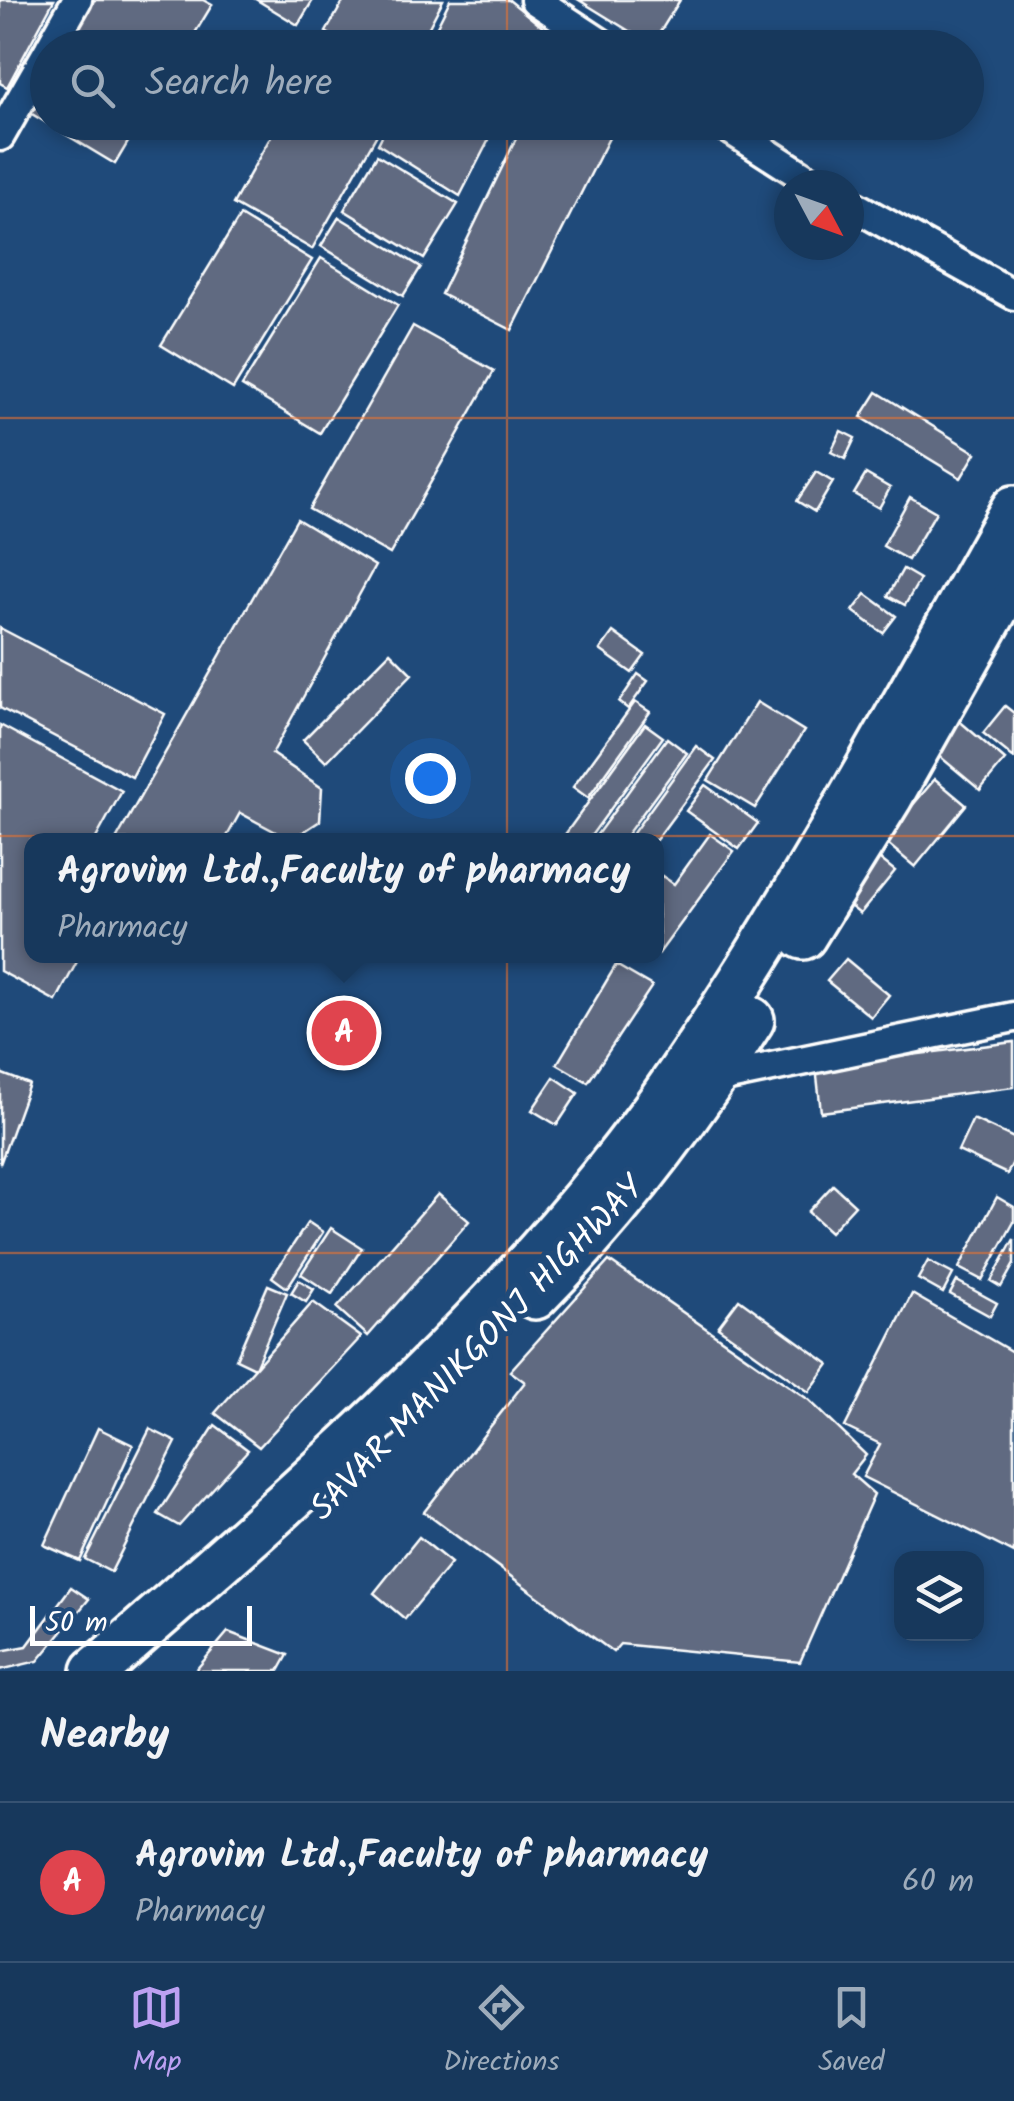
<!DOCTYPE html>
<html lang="en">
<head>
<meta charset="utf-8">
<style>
	:root { --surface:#17385c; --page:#203f62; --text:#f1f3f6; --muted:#9eacbb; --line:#365272; --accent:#bca0f2 }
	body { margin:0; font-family:Kalam,sans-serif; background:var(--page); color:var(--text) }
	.controls { position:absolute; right:30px; bottom:30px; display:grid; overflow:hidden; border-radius:20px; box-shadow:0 5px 15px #0003 }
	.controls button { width:90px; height:90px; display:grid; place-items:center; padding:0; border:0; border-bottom:2px solid var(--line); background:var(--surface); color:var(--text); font:50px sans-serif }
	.compass { position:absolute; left:774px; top:170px; width:90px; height:90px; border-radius:50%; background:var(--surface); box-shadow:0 5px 15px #0003; rotate:131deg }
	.scale { position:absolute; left:30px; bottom:25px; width:222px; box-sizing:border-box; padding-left:10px; border:5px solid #fff; border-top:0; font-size:28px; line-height:35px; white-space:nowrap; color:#fff; -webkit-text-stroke:8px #1f4a7a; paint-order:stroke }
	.you { position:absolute; left:430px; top:778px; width:35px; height:35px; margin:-25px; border:8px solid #fff; border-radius:50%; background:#1a73e8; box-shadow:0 0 0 15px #1a73e833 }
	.badge { display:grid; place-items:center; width:65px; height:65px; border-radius:50%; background:var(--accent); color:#fff; font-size:32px; font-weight:700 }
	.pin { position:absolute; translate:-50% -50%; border:5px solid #fff; box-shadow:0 2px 10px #0006 }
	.popup { position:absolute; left:24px; top:833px; width:640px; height:130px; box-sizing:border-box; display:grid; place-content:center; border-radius:20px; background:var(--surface); filter:drop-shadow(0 2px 8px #0005); font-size:32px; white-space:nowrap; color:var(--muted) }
	.popup b { font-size:38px; color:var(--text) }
	.popup::after { content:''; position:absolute; left:50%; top:100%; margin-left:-20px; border:20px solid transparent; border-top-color:var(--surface) }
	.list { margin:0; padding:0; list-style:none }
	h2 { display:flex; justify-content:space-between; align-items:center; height:130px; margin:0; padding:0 40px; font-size:42px }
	h2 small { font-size:32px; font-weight:400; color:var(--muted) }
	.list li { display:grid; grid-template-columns:65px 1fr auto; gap:30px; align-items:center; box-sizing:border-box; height:160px; padding:0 40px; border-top:2px solid var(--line) }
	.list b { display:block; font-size:38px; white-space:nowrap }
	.list p { margin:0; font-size:32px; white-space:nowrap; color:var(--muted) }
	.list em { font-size:32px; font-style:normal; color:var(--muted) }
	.icon { flex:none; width:55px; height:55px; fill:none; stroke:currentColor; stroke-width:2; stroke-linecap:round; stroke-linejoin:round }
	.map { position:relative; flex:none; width:1014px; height:1671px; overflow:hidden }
	.search { position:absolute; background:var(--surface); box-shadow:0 5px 15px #0003; left:30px; right:30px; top:30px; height:110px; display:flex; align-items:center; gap:25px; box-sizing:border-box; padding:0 35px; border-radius:55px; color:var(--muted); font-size:38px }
	.sheet { height:290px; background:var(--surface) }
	nav { display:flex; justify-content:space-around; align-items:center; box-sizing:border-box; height:140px; border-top:2px solid var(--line); background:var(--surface); font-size:28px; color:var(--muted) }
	nav a { display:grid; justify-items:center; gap:5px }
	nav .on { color:var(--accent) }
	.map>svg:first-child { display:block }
	.building { fill:#606b81; stroke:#fff; stroke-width:2.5 }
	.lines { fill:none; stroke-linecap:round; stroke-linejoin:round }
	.minor-casing { stroke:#fff; stroke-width:35 }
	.primary-casing { stroke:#fff; stroke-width:52 }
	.minor { stroke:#1f4a7a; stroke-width:28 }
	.primary { stroke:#1f4a7a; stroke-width:45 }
	.grid { fill:none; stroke:#eb7230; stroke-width:2.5; stroke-opacity:0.55 }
	.labels { text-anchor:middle; stroke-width:10; stroke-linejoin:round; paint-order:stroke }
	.street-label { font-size:35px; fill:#fff; stroke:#1f4a7a }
</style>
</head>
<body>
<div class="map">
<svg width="1014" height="1671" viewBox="0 0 1014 1671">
	<rect width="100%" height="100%" fill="#1f4a7a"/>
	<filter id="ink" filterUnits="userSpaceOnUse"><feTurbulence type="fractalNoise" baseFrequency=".01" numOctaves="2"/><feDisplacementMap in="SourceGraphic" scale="20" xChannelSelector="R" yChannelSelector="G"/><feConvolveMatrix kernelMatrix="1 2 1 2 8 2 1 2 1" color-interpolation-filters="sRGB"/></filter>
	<g filter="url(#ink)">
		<g class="building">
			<polygon points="0,0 54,0 7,87 0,83"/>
			<polygon points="94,0 203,0 212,5 186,48 65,48"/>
			<polygon points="257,0 313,0 298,25"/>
			<polygon points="344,0 443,0 418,48 350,48 326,32"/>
			<polygon points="450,0 509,0 546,30 537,48 426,48"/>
			<polygon points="579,0 680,0 652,45"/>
			<polygon points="48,76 48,122 140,122 115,164 27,111"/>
			<polygon points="279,122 384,122 312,249 233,204"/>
			<polygon points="389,122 498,122 460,196 378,144"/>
			<polygon points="524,122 617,122 512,330 441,294"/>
			<polygon points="377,155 458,204 424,259 344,210"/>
			<polygon points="240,216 312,260 233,389 161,345"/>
			<polygon points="339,217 421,267 403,296 321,246"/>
			<polygon points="321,258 398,305 320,433 242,386"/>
			<polygon points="413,326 494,371 390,554 309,509"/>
			<polygon points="877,392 976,453 961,478 861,417"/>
			<polygon points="841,431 855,438 845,459 831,452"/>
			<polygon points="816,472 833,482 815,512 797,501"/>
			<polygon points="866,474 890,488 879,508 854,494"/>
			<polygon points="910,497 936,512 908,560 883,546"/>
			<polygon points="297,519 375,566 272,754 322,788 320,821 291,840 240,813 225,840 116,840"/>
			<polygon points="903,569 920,579 905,605 888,596"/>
			<polygon points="866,594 896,616 883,633 853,611"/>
			<polygon points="0,628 165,714 132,777 0,708"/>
			<polygon points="613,632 645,655 632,673 600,650"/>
			<polygon points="390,652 412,674 326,762 303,740"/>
			<polygon points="638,674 648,681 628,709 619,702"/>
			<polygon points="635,702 650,712 588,798 573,787"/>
			<polygon points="757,702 804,731 755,808 708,780"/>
			<polygon points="1005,706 1014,713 1014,758 983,733"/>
			<polygon points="950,713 1005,760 980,790 925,744"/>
			<polygon points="645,724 663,737 588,840 561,840"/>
			<polygon points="0,725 122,791 95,840 31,840 31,956 80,956 56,1001 0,971"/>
			<polygon points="667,738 687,753 623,840 593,840"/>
			<polygon points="696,746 715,760 656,840 628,840"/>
			<polygon points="935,779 966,805 915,867 883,840"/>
			<polygon points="705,785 758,823 739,849 686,811"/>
			<polygon points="710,834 734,851 660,952 656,884 662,876 674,884"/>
			<polygon points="870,851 895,871 860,914 835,894"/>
			<polygon points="846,959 889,995 871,1017 827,981"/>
			<polygon points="616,965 652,986 588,1082 557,1064"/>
			<polygon points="1014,1042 1014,1087 821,1112 816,1067"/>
			<polygon points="0,1073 29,1084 0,1164"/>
			<polygon points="554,1077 578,1093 557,1125 532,1110"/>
			<polygon points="973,1119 1014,1138 1014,1160 1007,1174 958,1151"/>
			<polygon points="833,1185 855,1205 830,1232 808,1212"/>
			<polygon points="438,1194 469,1221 368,1336 337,1308"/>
			<polygon points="997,1197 1014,1207 1014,1222 982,1280 959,1268"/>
			<polygon points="308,1222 323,1232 287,1288 272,1277"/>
			<polygon points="331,1228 362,1248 332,1294 301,1274"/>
			<polygon points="1014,1239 1014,1264 1001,1287 991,1281"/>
			<polygon points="609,1261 809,1400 866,1455 851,1474 874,1494 800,1662 620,1644 613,1652 424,1512 525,1382 510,1371"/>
			<polygon points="928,1261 953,1274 943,1293 918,1279"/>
			<polygon points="299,1280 314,1289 306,1302 291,1293"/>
			<polygon points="957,1281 997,1303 990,1316 950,1294"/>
			<polygon points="268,1285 287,1293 255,1368 236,1359"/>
			<polygon points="912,1294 1014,1353 1014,1553 863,1477 880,1444 845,1427"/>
			<polygon points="739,1299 829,1364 809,1392 718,1327"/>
			<polygon points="313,1302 361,1337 259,1447 215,1413"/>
			<polygon points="215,1425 248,1450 179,1526 158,1514"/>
			<polygon points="98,1428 133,1445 80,1561 44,1545"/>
			<polygon points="150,1429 176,1442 111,1572 85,1559"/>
			<polygon points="419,1537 451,1563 405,1619 374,1593"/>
			<polygon points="71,1587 89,1599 38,1661 0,1670 0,1651 27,1646"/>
			<polygon points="228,1632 288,1655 279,1671 195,1671"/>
		</g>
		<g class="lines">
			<g class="minor-casing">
				<g id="minor">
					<polyline points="535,0 608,48"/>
					<polyline points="50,48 77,0"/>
					<polyline points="719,122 817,185"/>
					<polyline points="0,136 48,52"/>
					<polyline points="849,203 1014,295"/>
					<polyline points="714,1079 1014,1017"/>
				</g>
			</g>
			<g class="primary-casing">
				<g id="primary">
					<polyline points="803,936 889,797 1014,575"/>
					<path d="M535,1296C618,1212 688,1120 751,1020"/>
					<path d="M95,1671C301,1492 525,1300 680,1074C803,894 907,699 1014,509"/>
				</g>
			</g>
			<use href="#minor" class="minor"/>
			<use href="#primary" class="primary"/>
		</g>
	</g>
	<path class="grid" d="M507,0V48M507,122V1671M0,418H1014M0,836H1014M0,1253H1014"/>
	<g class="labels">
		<g class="street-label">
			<text transform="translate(476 1347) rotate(-46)" y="12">SAVAR MANIKGONJ HIGHWAY</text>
		</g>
	</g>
</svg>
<div class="controls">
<button><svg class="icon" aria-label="layers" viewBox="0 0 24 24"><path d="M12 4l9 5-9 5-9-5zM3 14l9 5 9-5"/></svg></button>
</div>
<svg class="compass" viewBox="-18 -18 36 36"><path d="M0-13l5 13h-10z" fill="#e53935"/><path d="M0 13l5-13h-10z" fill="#9eacbb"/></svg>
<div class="scale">50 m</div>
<div class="you"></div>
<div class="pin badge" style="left:344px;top:1033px;background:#e0444e">A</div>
<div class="popup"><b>Agrovim Ltd.,Faculty of pharmacy</b>Pharmacy</div>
<div class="search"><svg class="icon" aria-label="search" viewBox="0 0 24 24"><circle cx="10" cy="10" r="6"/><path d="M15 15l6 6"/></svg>Search here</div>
</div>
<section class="sheet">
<h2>Nearby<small></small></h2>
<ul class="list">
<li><span class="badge" style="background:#e0444e">A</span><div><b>Agrovim Ltd.,Faculty of pharmacy</b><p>Pharmacy</p></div><em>60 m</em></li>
</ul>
</section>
<nav>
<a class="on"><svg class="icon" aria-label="map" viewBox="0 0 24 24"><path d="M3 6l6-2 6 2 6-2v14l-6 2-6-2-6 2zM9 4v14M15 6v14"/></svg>Map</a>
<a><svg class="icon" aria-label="directions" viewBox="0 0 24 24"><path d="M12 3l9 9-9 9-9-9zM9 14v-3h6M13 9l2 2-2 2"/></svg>Directions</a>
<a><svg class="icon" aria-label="saved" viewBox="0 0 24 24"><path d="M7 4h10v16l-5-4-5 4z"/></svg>Saved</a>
</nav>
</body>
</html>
